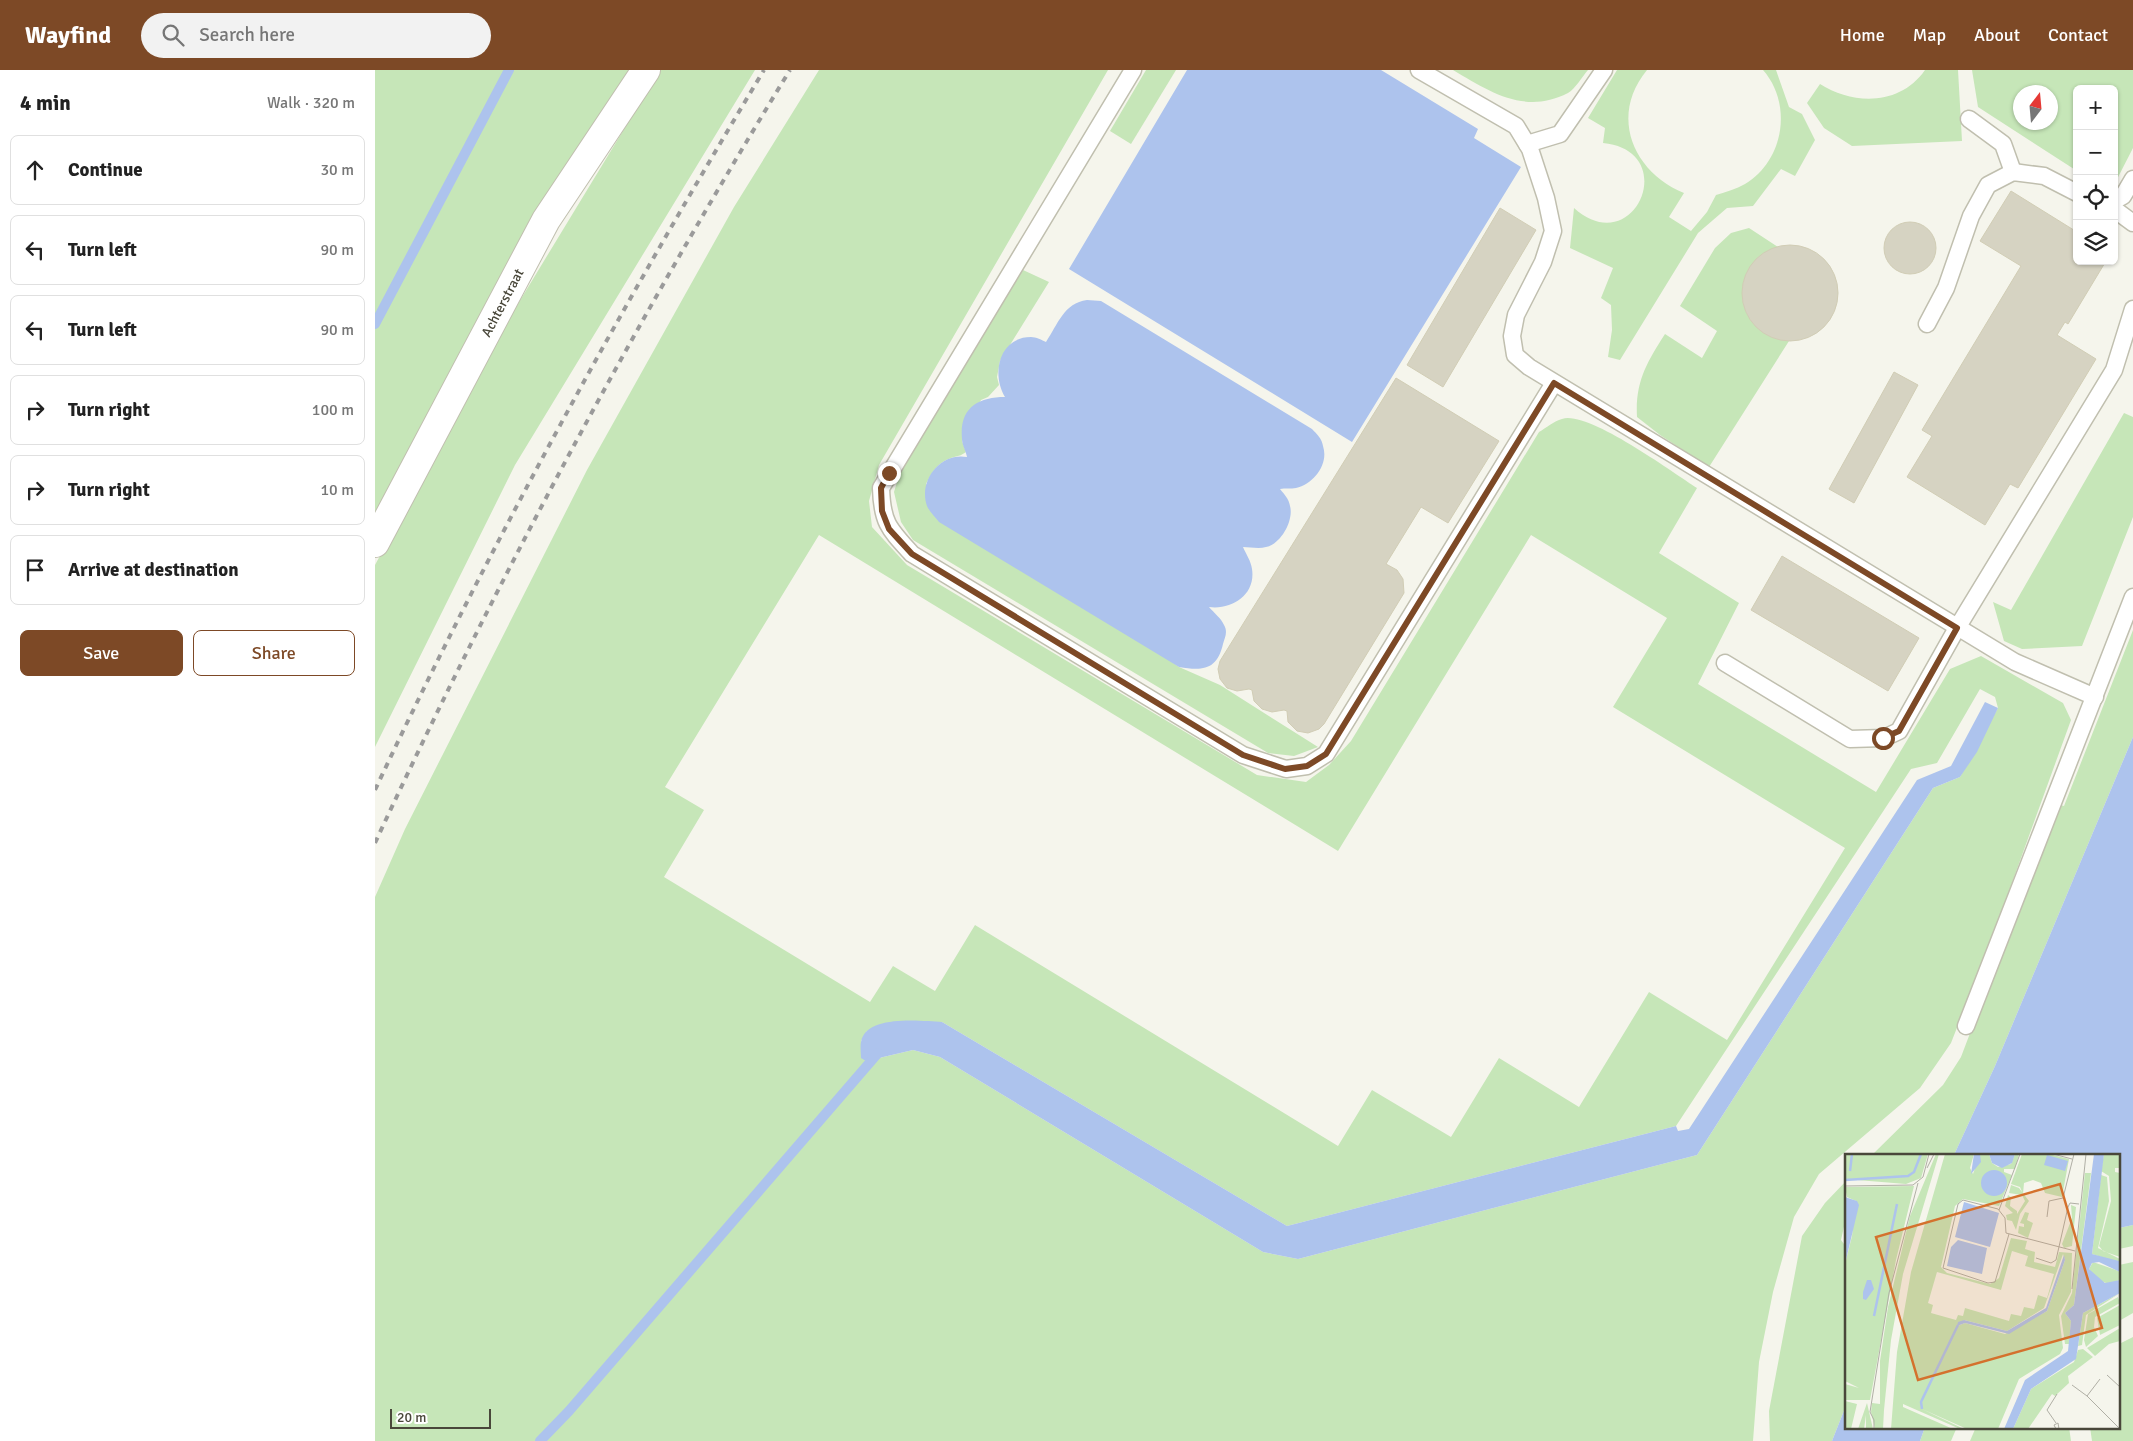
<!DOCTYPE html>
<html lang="en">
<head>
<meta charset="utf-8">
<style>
	:root { --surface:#fff; --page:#f2f2f2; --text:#222; --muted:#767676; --line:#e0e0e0; --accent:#7d4926 }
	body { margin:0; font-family:Signika,sans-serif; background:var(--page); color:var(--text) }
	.controls { position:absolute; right:15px; top:15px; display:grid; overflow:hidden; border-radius:8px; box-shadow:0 1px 4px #0004 }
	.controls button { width:45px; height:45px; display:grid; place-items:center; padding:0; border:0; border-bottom:1px solid var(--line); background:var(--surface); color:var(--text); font:25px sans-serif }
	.compass { position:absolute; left:1638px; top:15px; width:45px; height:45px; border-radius:50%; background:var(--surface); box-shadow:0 1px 4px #0004; rotate:16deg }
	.scale { position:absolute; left:15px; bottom:12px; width:101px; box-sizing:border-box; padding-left:5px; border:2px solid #49473a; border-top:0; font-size:14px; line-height:18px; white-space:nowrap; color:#49473a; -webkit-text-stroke:4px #fff; paint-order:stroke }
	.stop { position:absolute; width:15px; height:15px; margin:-11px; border:4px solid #7d4926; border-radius:50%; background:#fff }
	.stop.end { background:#7d4926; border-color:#fff; box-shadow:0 1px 5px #0008 }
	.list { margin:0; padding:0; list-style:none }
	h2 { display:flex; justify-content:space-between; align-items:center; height:65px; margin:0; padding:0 20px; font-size:21px }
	h2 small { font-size:16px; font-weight:400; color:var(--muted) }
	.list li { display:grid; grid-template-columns:32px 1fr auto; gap:15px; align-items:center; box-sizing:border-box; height:70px; margin:0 10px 10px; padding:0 10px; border:1px solid var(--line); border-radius:8px }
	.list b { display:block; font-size:19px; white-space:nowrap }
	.list em { font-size:16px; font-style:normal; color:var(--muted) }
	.actions { display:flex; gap:10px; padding:15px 20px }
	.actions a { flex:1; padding:11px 0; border:1px solid var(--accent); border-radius:8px; text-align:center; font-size:18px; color:var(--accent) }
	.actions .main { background:var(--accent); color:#fff }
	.icon { flex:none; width:28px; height:28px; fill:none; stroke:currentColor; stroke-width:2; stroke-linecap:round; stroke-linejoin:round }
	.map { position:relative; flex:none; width:1758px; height:1371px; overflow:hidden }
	header { display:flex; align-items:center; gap:30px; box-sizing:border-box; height:70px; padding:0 25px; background:var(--accent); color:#fff }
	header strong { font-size:24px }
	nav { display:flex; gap:28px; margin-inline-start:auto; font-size:18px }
	.search { width:350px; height:45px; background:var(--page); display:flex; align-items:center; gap:12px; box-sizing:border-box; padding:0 18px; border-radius:28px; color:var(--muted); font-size:19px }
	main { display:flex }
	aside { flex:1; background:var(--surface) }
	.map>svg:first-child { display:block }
	.green { fill:#c6e6b8; fill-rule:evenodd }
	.water { fill:#adc3ed }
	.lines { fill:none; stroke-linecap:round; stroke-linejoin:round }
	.stream { stroke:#adc3ed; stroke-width:10 }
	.building { fill:#d6d3c2; stroke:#d1cdb5 }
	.lane-casing { stroke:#c0bfaf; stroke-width:19 }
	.street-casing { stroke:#c0bfaf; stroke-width:30 }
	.lane { stroke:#fff; stroke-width:16 }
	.street { stroke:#fff; stroke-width:28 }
	.rail { stroke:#9a9a9a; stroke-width:4; stroke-dasharray:6 6; stroke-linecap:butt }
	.route { stroke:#7d4926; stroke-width:6 }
	.labels { text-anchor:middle; stroke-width:5; stroke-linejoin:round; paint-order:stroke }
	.street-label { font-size:14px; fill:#49473a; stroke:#fff }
	.inset-river { fill:none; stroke:#adc3ed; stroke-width:2.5 }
	.inset-road { fill:none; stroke:#b0afa5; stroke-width:1 }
	.view { fill:#d4712d; fill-opacity:0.15; stroke:#d4712d; stroke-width:2.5 }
	.inset-edge { fill:none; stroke:#49473a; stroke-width:2.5 }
</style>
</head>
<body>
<header>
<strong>Wayfind</strong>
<div class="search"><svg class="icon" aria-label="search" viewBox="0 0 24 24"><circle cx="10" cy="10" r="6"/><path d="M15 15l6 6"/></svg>Search here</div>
<nav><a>Home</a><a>Map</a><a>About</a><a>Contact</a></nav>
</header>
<main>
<aside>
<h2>4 min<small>Walk · 320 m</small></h2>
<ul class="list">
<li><svg class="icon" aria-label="ahead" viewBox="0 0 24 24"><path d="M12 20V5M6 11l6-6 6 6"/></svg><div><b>Continue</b></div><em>30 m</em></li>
<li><svg class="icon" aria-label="left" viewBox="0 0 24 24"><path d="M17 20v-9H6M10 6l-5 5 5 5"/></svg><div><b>Turn left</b></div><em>90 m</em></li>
<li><svg class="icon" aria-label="left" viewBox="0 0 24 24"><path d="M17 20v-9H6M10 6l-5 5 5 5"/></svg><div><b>Turn left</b></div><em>90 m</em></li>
<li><svg class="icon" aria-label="right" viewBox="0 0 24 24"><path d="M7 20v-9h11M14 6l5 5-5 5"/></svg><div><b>Turn right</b></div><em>100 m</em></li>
<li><svg class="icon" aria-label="right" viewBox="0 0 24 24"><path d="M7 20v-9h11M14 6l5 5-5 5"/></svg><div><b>Turn right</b></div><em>10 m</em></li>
<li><svg class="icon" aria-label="arrive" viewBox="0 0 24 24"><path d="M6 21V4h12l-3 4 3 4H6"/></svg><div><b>Arrive at destination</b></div></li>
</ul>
<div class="actions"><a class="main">Save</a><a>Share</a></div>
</aside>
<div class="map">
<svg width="1758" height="1371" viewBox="0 0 1758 1371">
	<rect width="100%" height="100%" fill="#f5f5ec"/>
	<g class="green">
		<polygon points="0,0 258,0 0,457"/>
		<polygon points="285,0 380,0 140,395 0,677 0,495 127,260"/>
		<path d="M444,0H733L504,395L494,431L497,457L532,495L882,705L931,712L954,695L976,671L1164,362C1171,358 1179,351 1187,349C1213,340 1298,403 1322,418L1284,483L1364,533L1323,614L1501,722L1575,599L1606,586L1688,633L1696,650L1617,868L1576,973L1545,1018L1444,1104L1419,1147L1398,1222L1384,1292L1378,1371H0V827L30,759L212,400L359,137ZM444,465L963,781L1156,465L1292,548L1238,637L1470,778L1352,970L1274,922L1204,1037L1124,988L1076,1067L997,1020L963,1076L600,855L560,921L518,896L495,932L289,807L329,740L290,717ZM1605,619L1620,627L1623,638L1585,707L1558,718L1322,1085L923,1189L888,1182L565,987L538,980L504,988H486V971L492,961L567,952L912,1156L1301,1056L1536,699L1562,693Z"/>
		<polygon points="771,0 801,0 756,74 735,61"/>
		<path d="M1078,0H1213C1207,7 1200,19 1193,23C1150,45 1115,22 1078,0Z"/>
		<path d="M1242,0H1272C1234,46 1258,102 1309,123L1294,147L1316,161L1332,142L1341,125C1351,122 1361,119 1370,114C1409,91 1418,34 1388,0H1401L1414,37L1427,44L1440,70L1420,106L1406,99L1378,136L1352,138L1323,163L1245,290L1233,287L1237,260L1236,235L1226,228L1238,198L1195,178L1199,138C1259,192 1307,81 1228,73L1230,58L1213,48Z"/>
		<path d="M1550,0H1583L1587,71L1477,76L1449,58L1432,33L1445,14C1478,35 1525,36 1550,0Z"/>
		<path d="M1597,0H1758V78L1739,115V19H1702V101L1603,37ZM1646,22H1676V52H1646Z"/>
		<path d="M1374,158L1403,177C1350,195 1358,265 1414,271L1334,397L1285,365L1262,347C1260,312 1272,292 1290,264L1327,288L1342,261L1305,236L1340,178L1356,163Z"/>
		<path d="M648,200L674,212L625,291L622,307L624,315L613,327L606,330L587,371L591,382C586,386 582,386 576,388C562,393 557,402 551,414L804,597L845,615L943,677L919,686L893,683L538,470L526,452L519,422L527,396Z"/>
		<polygon points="1749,343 1758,347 1758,447 1707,576 1647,579 1629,571 1618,532 1636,540"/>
		<polygon points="1758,560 1758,667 1620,996 1579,1085 1497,1085 1568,1015 1586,987 1682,734 1689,736"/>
		<polygon points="1472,1110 1472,1143 1466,1170 1472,1178 1472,1333 1457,1371 1395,1371 1394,1341 1427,1166 1450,1133"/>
		<polygon points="1758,1155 1758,1176 1744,1179 1744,1158"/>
		<polygon points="1758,1192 1758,1243 1744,1251 1744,1195"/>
		<polygon points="1758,1267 1758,1371 1717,1371 1715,1357 1744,1357 1744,1274"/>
		<polygon points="1550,1357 1582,1357 1576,1371 1545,1371"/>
		<polygon points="1601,1357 1694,1357 1696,1371 1595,1371"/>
	</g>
	<g class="water">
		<polygon points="812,0 1006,0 1103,59 1099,68 1146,97 977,372 694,199"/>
		<path d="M712,230L726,231L937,359C942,364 947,369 948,376C954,394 939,414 921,418C916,419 910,418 905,419C909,424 914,429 915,436C919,450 906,474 891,477C884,479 875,477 868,477C871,484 876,491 877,499C881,525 857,540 834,537C839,543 846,548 849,555C853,562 850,567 848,574C842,600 828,601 804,597L564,452C561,448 554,441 552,436C543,410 566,382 592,387C591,381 587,375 587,369C584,338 603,327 630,327C616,304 624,267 656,267C661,267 667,270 671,272C683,254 689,233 712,230Z"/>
		<path d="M1610,632L1623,638L1602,682L1585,707L1558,718L1322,1085L923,1189L888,1182L565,987L538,980L504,988L494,993L486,988C486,983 485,977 486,972C491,944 547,951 567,952L912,1156L1301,1056L1303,1061L1314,1059L1542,710L1576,696Z"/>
		<polygon points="1758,667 1758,1155 1744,1158 1744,1085 1579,1085 1620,996"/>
		<polygon points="1472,1333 1472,1357 1550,1357 1545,1371 1457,1371"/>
	</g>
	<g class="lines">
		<g class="stream">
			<polyline points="0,254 134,0"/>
			<polyline points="165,1371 194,1341 503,983"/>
		</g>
	</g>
	<g class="building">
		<polygon points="1636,121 1702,162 1702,191 1731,191 1693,254 1690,252 1682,265 1721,289 1643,418 1635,414 1610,455 1532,407 1557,366 1547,360 1646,196 1605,171"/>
		<polygon points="1125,138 1161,160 1068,317 1032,295"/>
		<circle cx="1535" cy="178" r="26"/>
		<circle cx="1415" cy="223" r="48"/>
		<polygon points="1519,302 1543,315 1479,433 1454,419"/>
		<polygon points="1021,308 1124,371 1073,453 1046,437 1011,494 1022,500 1028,509 1029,523 949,654 944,659 933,663 922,661 913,652 912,641 909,640 897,642 887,639 879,631 877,620 874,619 862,621 852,618 845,609 843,599 845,591"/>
		<polygon points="1407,486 1544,568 1513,621 1376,540"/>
	</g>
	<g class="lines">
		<g class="lane-casing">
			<g id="lane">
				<path d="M758,0L506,418C507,453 514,459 537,484L868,685L911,699L932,696L951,684L1179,313"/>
				<polyline points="1044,0 1141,56 1155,79 1171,128 1178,161 1168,192 1141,245 1137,266 1140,285 1154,297 1640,592 1720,627"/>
				<polyline points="1594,49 1628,74 1638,102"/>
				<polyline points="1152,74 1185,64 1229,0"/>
				<polyline points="1739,131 1748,126 1758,109"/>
				<polyline points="1739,139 1758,153"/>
				<polyline points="1552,254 1571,218 1596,146 1613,115 1638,102 1669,106 1702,123"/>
				<polyline points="1350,593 1475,669 1509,668 1524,661 1582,558 1739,300 1758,239"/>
				<polyline points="1591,956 1758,527"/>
			</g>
		</g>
		<g class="street-casing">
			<g id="street">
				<path id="s1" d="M0,473L171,150L271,0"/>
			</g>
		</g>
		<use href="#lane" class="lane"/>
		<use href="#street" class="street"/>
		<g class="rail">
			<path d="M0,720C116,473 248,234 389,0"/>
			<path d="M0,773C123,508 262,249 415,0"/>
		</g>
	</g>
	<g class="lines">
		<polyline class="route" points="514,403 506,418 507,441 514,459 537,484 868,685 910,699 932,696 951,684 1179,313 1582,558 1524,661 1508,668"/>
	</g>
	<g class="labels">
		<g class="street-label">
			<text dy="5" stroke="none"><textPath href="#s1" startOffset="272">Achterstraat</textPath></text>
		</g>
	</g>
	<g transform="translate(1470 1084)">
		<rect width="275" height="275" fill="#f5f5ec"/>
		<path d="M0,0H83L76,24L61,30L0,25ZM91,0H94L58,120L46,186L39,256L30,255L39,256L38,275H30L26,258L27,249L35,250V207L43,153L65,62ZM100,0H129L125,14L128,20L135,0H144L147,9L153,13L166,10L170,0H174L170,15H159V18L167,21L154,52L118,45L110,52L96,113L102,119L145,130L154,124L166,84L182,87L180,95L190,98L189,108L210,113L214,98L227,99L226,138L214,161L218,194L215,200L174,225L153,275H122L77,255L119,275H115L58,250V253L108,275H46L52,198L66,118ZM167,97L183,102L180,112L209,120L202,144L193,141L189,155L179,153L176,162L166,160L164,167L120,154L118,162L113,161L111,166L86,159L88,151L83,149L92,118L156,136ZM218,100L220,106L202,157L160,180L120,169L112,172L119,166L162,177L199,154ZM177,0H204L224,5L217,43L200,39L196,29L188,26L179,29L178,40L175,33L166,30ZM259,0H275V14H270V18L275,19V103L258,97L254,92L266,47L264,22L256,17ZM240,19H246L229,151L220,159L226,167L224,190H220L216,162L227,139ZM256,21L262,23L264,47L253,94L275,105V109L247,100ZM166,31L174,34L184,47L175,60L171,76L167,67L162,66L161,61L168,59L160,52L163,41L166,43L165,52L172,57V60L180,47L177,41L164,39ZM69,32L51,106L25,246H0V230L14,234L0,227V110L7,82L11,47L2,43L0,33ZM226,51L231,53L227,92L219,94L217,90L227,64ZM180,58L184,59L182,66L188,69L183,84L173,79L174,72L179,73V70L175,69ZM248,108L271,116L275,118V126L263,130L252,125L244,115ZM275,139L241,161L237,191L233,192L238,159ZM273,143L275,149L250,163L249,173L253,182L241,193L239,186L243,160ZM275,151V171L255,181L252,164ZM275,174V187L264,190L250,202L242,194ZM238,195L248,203L223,222L224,229L210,242L207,240L183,275H168L186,235L229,208L233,196ZM0,247L12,250L6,275H0ZM22,249L28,275H21V261L19,275H13Z" fill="#c6e6b8" fill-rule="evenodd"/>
		<path d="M129,0H135L136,8L126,20ZM144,0H170L167,9L157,14L147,9ZM249,0H259L247,100L274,107L275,118L254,108L247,109L244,115L260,129L275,126V139L238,159L231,205L186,235L168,275H159L180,226L223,197L226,167L220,159L229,151ZM202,1L223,7L220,17L199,11ZM136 29a13 13 0 1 1 26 0a13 13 0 1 1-26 0ZM0,43L12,47L14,51L0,110ZM119,48L154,59L145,93L110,83ZM113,86L142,94L137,120L102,112L106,93ZM219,101L220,106L202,157L164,180L120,169L112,172L113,168L119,166L162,177L201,154ZM22,126H26L29,135L21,146L18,145V138Z" fill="#adc3ed"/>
		<path class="inset-river" d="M5,17L7,0M0,26L63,22L69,18L76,0M29,162L52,50M77,255L76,248L113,171"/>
		<path class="inset-road" d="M208,0L227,5M82,14L89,0M0,32L68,31L78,23L84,0M154,56L175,0M202,63L204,47L218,44L229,0M164,80L150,128L143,129L98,114L113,50L118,46L153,55L160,64L161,79L230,97M191,104L206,109L211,106L223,53L225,49L234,50M227,135L241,0M262,221L275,233M255,225L242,242L275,275M227,231L242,242M211,269L202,256L212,240M29,275V266L25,258L44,139L73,29M211,275L209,271L213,269L214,275"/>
		<path class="view" d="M215,30L257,174L73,226L31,83Z"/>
		<rect width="275" height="275" class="inset-edge"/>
	</g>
</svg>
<div class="controls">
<button>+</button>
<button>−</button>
<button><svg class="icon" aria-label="locate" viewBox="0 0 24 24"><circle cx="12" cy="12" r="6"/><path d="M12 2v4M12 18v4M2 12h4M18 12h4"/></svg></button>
<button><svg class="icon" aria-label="layers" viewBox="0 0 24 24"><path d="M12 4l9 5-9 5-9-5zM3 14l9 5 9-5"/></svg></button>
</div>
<svg class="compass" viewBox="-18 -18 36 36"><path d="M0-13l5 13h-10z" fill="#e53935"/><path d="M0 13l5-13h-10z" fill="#767676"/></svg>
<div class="scale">20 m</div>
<div class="stop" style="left:1508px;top:668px"></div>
<div class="stop end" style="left:514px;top:403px"></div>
</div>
</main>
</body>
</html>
